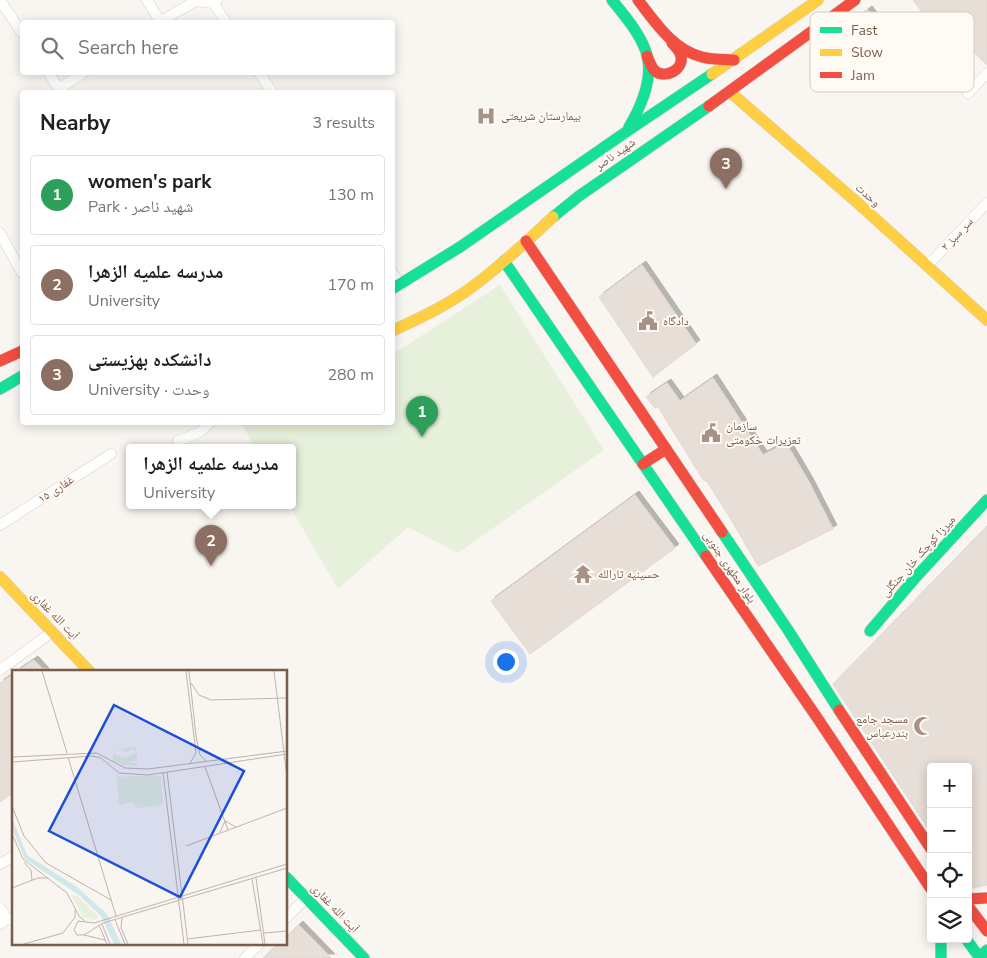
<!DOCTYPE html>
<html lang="en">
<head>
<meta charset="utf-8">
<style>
	:root { --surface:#fff; --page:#f2f2f2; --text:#202124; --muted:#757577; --line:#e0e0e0; --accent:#5c5450 }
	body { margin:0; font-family:"Nunito Sans","Noto Naskh Arabic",sans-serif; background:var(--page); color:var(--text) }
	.controls { position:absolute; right:15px; bottom:15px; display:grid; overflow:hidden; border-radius:5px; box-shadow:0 2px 12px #0003 }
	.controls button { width:45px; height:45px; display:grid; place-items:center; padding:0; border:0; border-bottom:1px solid var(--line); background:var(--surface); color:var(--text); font:25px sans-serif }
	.you { position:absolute; left:505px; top:661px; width:18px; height:18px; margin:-12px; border:4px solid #fff; border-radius:50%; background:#1a73e8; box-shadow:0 0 0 8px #1a73e833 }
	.badge { display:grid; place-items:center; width:32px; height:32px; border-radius:50%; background:var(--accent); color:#fff; font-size:16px; font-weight:700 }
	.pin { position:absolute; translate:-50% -41px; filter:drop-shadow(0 1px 2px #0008) }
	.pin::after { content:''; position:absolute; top:26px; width:18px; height:15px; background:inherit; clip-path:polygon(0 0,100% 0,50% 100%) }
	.popup { position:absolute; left:126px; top:444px; width:170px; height:65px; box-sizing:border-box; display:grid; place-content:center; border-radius:5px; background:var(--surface); filter:drop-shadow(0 1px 4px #0005); font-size:16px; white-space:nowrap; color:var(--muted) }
	.popup b { font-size:19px; color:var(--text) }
	.popup::after { content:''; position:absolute; left:50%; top:100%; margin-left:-10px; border:10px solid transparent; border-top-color:var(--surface) }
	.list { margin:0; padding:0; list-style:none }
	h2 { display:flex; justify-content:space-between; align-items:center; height:65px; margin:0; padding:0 20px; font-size:21px }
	h2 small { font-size:16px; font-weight:400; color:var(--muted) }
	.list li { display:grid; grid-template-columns:32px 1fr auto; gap:15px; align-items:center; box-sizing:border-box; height:80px; margin:0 10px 10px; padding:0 10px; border:1px solid var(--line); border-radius:5px }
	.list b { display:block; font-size:19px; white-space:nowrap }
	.list p { margin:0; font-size:16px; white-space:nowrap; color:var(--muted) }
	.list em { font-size:16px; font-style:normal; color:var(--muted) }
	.icon { flex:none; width:28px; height:28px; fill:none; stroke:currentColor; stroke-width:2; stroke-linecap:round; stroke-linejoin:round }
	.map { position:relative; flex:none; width:987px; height:958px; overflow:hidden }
	.search { position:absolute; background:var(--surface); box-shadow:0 2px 12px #0003; left:20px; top:20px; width:375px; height:55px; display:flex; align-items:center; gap:12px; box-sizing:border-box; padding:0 18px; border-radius:5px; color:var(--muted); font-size:19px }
	.panel { position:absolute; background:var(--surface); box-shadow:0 2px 12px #0003; left:20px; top:90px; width:375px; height:335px; border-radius:5px }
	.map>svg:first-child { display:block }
	.green { fill:#e7f0db }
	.building { fill:#e6ded7; stroke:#e2d8d2; filter:url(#shadow) }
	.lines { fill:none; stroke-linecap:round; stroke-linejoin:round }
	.street-casing { stroke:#d7d1cb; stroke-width:11 }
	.fast-casing { stroke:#d9d2cb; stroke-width:12 }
	.slow-casing { stroke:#d9d2cb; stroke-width:12 }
	.jam-casing { stroke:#d9d2cb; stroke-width:12 }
	.street { stroke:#fefefd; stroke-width:10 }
	.fast { stroke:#16e098; stroke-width:11 }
	.slow { stroke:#ffcf43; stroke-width:11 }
	.jam { stroke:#f24e42; stroke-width:11 }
	.labels { text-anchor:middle; stroke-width:4; stroke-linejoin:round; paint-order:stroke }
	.poi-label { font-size:12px; fill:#7a5c4d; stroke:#fffaf3; text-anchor:start }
	.street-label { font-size:12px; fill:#7a5c4d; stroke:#fffaf3 }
	.inset-road { fill:none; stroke:#c2b3aa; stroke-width:1 }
	.view { fill:#1d4ed8; fill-opacity:0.15; stroke:#1d4ed8; stroke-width:2.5 }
	.inset-edge { fill:none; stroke:#7a5c4d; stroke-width:2.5 }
	.key { fill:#fffaf3; stroke:#d7cbc1; stroke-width:1 }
	.key-label { font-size:14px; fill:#7a5c4d }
</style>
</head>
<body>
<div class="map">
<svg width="987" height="958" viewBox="0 0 987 958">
	<defs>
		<filter id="shadow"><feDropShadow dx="4" dy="-4" stdDeviation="0" flood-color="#0004"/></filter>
	</defs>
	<rect width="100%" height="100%" fill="#f9f5f0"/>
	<polygon class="green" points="500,285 604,450 458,553 408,527 338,589 289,505 292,505 292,447 255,447 241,423 392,422 393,354"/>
	<g class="building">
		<polygon points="913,0 987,0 987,65 941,21 935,29"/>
		<polygon points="868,10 894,42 851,74 827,42"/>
		<polygon points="642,265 696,344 653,377 599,297"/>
		<polygon points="713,378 763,455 786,443 809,482 833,529 758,566 732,521 706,480 704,481 658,407 655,408 646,397 667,383 680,401"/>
		<polygon points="635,495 675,548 530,654 491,601"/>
		<polygon points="987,526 987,885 968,889 968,767 931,767 931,833 833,684"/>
		<polygon points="34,660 45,672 16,672"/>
		<polygon points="14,674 14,792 0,802 0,683"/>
		<polygon points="299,925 331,958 263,958 278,944 286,944 286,937"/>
	</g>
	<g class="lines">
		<g class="street-casing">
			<g id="street">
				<polyline points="0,0 22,33"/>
				<polyline points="147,0 160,21"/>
				<polyline points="213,0 213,3 226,22"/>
				<polyline points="159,22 196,1 213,3 217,0"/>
				<polyline points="48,72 61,92"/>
				<polyline points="259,72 272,92"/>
				<polyline points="59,89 84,72"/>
				<polyline points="968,93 987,73"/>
				<polyline points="0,233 22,273"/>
				<polyline points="927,266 987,203"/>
				<polyline points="392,272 401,285"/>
				<polyline points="178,441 200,432 210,422"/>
				<polyline points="0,525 111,454"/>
				<polyline points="0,670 52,632"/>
				<polyline points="0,864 14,856"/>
				<polyline points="0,908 7,919"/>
				<polyline points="286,918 306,898"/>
				<polyline points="0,924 7,919 14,920"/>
				<polyline points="245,958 259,944"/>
			</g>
		</g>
		<g class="fast-casing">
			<g id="fast">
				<path d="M612,0C624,15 638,31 645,49C655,74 642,105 629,127"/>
				<polyline points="553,217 579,196 709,106"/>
				<polyline points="504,261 706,556"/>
				<polyline points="392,289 460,247 626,132 712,74"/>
				<polyline points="0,389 22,376"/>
				<polyline points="722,532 788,630 839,710"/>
				<polyline points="870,631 916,577 987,500"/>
				<polyline points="286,877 364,958"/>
				<polyline points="941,939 941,958"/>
				<polyline points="966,939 980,958"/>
				<polyline points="979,958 987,950"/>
			</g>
		</g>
		<g class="slow-casing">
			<g id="slow">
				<polyline points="712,74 818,0"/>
				<polyline points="730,92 860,205 987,320"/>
				<path d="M392,331C420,318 448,305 472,287C501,266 527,241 553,217"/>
				<polyline points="0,577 90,672"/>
			</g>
		</g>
		<g class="jam-casing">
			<g id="jam">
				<path d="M638,0C655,22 673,50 702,57C712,60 724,59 734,60"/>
				<path d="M647,56C649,61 651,66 654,70C664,80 684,70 681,56C680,51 676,47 672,43"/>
				<polyline points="709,106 855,0"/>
				<polyline points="526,241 722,532"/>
				<polyline points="0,361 22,351"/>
				<polyline points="643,464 666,449"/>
				<polyline points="706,556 818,719 931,889"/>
				<polyline points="839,710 931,849"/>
				<polyline points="968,899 987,898"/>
				<polyline points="968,906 987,931"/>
			</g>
		</g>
		<use href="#street" class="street"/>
		<use href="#fast" class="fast"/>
		<use href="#slow" class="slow"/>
		<use href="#jam" class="jam"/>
	</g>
	<defs>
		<g id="hospital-bare" transform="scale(1.5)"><path d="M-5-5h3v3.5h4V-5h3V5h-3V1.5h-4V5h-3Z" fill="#a69286" stroke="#fffaf3" stroke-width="2.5" paint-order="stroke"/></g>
		<g id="civic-bare" transform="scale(1.5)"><path d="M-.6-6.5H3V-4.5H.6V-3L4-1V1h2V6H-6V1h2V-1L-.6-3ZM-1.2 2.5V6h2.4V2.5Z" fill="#a69286" stroke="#fffaf3" stroke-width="2.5" paint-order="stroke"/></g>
		<g id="temple-bare" transform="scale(1.5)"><path d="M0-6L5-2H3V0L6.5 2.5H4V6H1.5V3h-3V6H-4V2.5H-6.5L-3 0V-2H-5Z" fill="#a69286" stroke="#fffaf3" stroke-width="2.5" paint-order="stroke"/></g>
		<g id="mosque-bare" transform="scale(1.5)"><path d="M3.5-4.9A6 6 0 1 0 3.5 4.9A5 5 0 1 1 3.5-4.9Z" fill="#a69286" stroke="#fffaf3" stroke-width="2.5" paint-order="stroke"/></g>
	</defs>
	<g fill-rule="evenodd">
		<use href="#hospital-bare" x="486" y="116"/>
		<use href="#civic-bare" x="648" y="321"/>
		<use href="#civic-bare" x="711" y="433"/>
		<use href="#temple-bare" x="583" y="574"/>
		<use href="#mosque-bare" x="923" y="726"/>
	</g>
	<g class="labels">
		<g class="poi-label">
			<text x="501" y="120">بیمارستان شریعتی</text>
			<text x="663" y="325">دادگاه</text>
			<text x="726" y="430">سازمان<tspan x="726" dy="14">تعزیرات حکومتی</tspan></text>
			<text x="598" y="578">حسینیه ثارالله</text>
			<text x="908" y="723" text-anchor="end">مسجد جامع<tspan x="908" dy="14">بندرعباس</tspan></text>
		</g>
		<g class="street-label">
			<text transform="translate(615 154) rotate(-35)" y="4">شهید ناصر</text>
			<text transform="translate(868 195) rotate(42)" y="4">وحدت</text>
			<text transform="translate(957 234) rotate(-47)" y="4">سر سبز ۲</text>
			<text transform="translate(56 489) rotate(-33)" y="4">غفاری ۱۵</text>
			<text transform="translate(918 556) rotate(-48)" y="4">میرزا کوچک خان جنگلی</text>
			<text transform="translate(730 567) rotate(56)" y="4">بلوار مطهری جنوبی</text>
			<text transform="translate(55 615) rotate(46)" y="4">آیت الله غفاری</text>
			<text transform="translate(335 908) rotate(46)" y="4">آیت الله غفاری</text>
		</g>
	</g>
	<g transform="translate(12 670)">
		<rect width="275" height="275" fill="#f9f5f0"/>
		<path d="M124,77L125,90L114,93H125V96L111,95L101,90V84L113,88L124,83L122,79L113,82L106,79ZM120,106H149L151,135L125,138L120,132L107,135L105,107ZM59,225L65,226L87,247L83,250L72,247Z" fill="#e7f0db"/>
		<path d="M0,148L15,185L65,217L95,244L109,274H102L89,246L67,225L13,189L0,158Z" fill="#d0e8ea"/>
		<path class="inset-road" d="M30,1L55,83M174,1L184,83L178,93M177,1L184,66L188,85L195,92M262,1L275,107M179,13L187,25L199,30L275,28M0,87L85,83L113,98L136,99L275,81M56,87L104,246M0,92L80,86L89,88L107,103L136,105L275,84M193,97L216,160M155,102L176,274M151,103L172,274M0,136L12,166L34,193L99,230M208,162L213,151L224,157M0,164L11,189L55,223L67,246L73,251M174,176L275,138M12,192L19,200L20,210M275,194L82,253L66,251L62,260L65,265H72L91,253L275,198M244,208L253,274M240,209L251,274M0,218L26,208H36M110,248L109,258L116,274M103,250L113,274M90,254L98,274M87,255L95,274M252,263L275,261M72,265L93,270M175,269L249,260M12,274L51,263L63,247V240"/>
		<path class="view" d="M102,35L232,101L168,227L37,161Z"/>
		<rect width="275" height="275" class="inset-edge"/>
	</g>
	<rect x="810" y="12" width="164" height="80" rx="8" class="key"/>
	<rect x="820" y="27" width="22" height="6" fill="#16e098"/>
	<rect x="820" y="49" width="22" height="7" fill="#ffcf43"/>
	<rect x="820" y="72" width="22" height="6" fill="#f24e42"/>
	<g class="key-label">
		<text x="851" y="35">Fast</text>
		<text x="851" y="57">Slow</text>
		<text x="851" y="80">Jam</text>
	</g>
</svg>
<div class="controls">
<button>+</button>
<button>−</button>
<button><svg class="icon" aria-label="locate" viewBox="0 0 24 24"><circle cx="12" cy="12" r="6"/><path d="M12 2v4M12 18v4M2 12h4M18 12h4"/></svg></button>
<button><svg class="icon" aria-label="layers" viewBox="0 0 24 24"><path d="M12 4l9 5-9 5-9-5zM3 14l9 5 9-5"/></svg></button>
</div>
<div class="you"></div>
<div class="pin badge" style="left:422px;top:437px;background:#2e9e5b">1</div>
<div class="pin badge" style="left:211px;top:566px;background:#8d6e63">2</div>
<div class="popup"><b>مدرسه علمیه الزهرا</b>University</div>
<div class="pin badge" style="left:726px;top:189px;background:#8d6e63">3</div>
<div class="search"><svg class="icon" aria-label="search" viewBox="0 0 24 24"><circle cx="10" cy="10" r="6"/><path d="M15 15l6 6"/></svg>Search here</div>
<section class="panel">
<h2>Nearby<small>3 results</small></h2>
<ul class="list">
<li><span class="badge" style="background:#2e9e5b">1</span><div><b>women's park</b><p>Park · شهید ناصر</p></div><em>130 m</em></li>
<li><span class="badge" style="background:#8d6e63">2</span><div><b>مدرسه علمیه الزهرا</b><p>University</p></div><em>170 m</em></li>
<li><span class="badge" style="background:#8d6e63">3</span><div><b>دانشکده بهزیستی</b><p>University · وحدت</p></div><em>280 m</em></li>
</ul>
</section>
</div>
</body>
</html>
